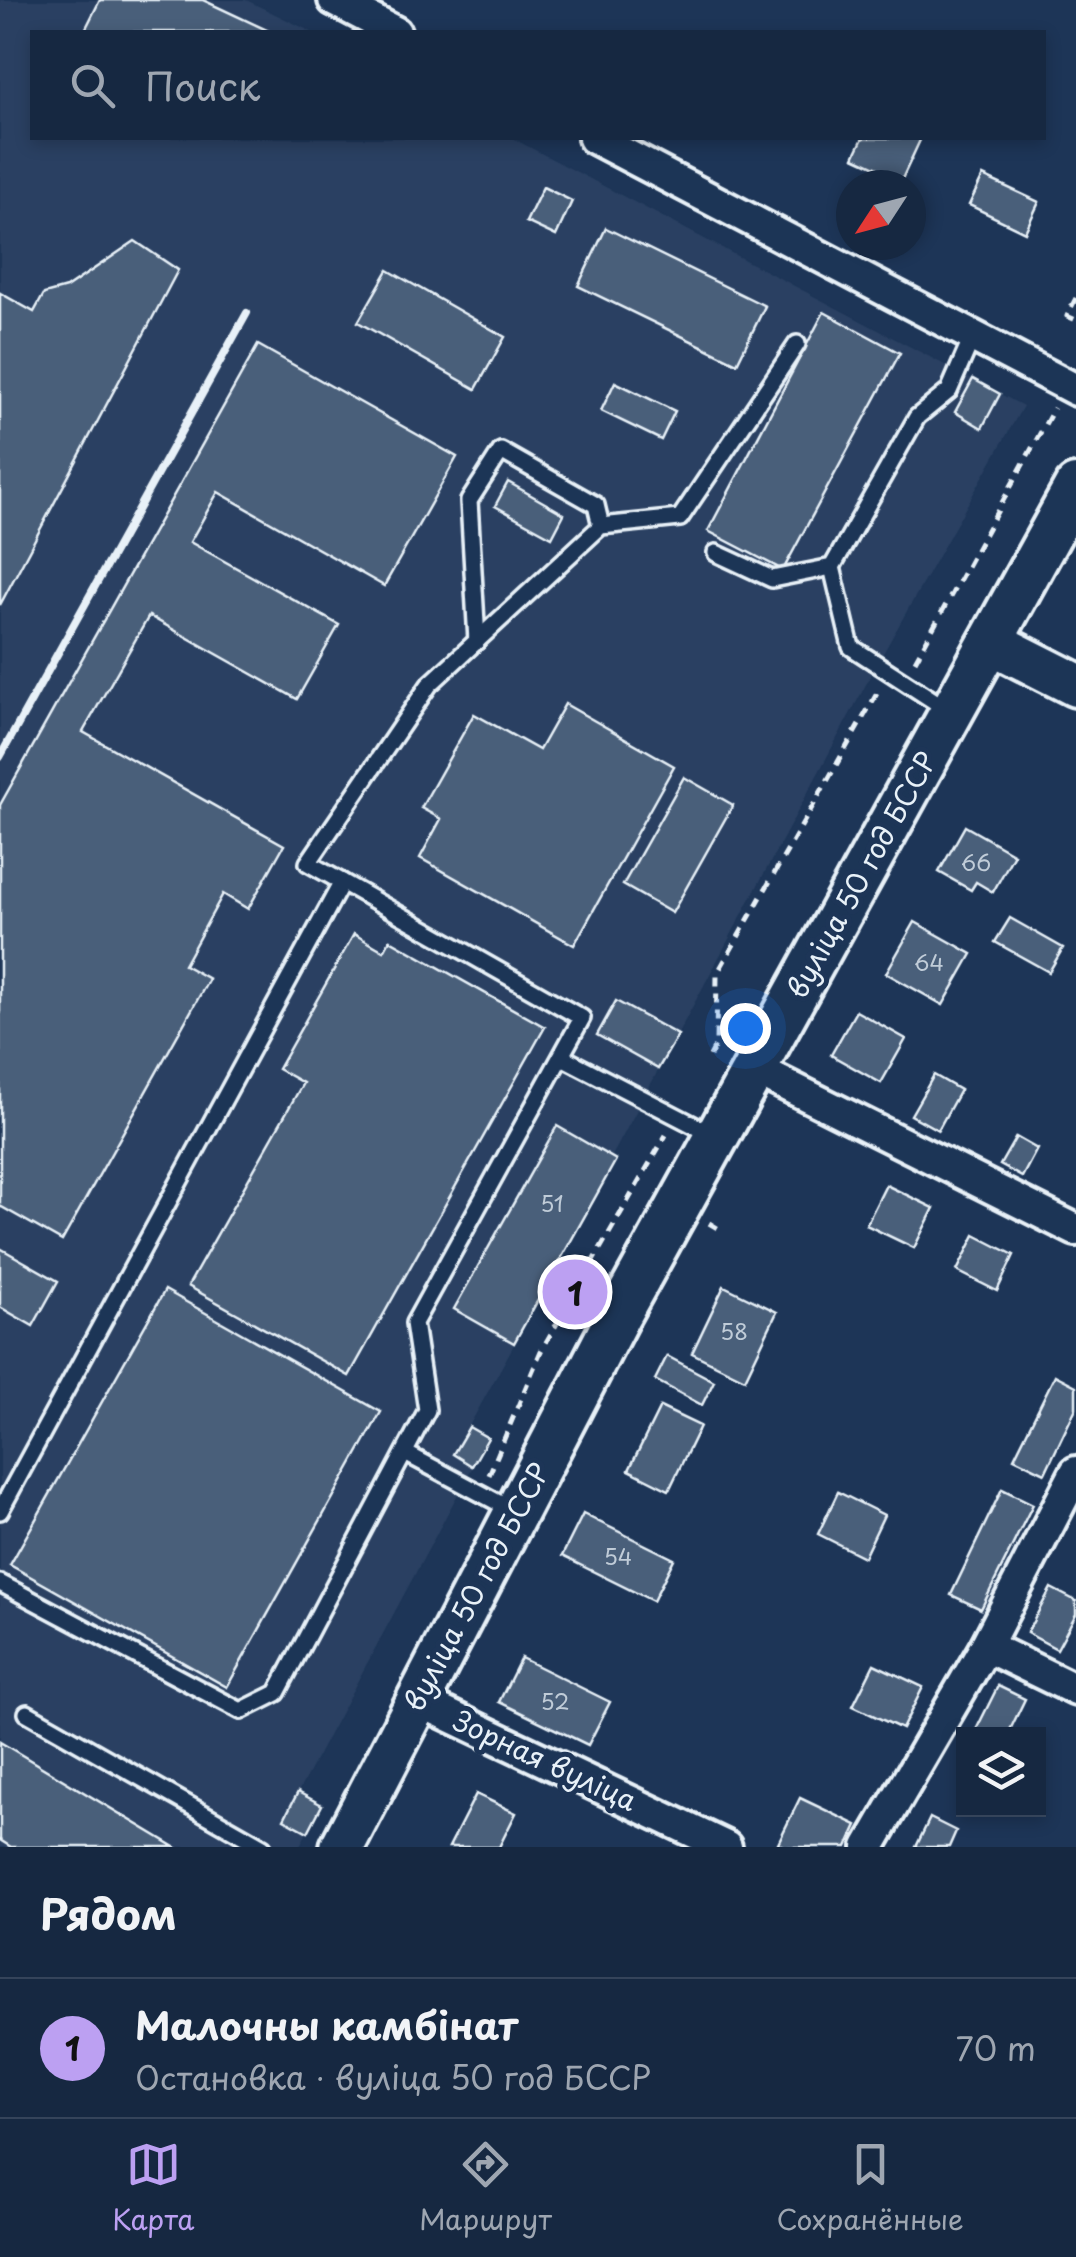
<!DOCTYPE html>
<html lang="ru">
<head>
<meta charset="utf-8">
<style>
	:root { --surface:#162841; --page:#1f3048; --text:#f1f3f6; --muted:#9ea6b1; --line:#35445a; --accent:#bca0f2 }
	body { margin:0; font-family:"Playpen Sans",sans-serif; background:var(--page); color:var(--text) }
	.controls { position:absolute; right:30px; bottom:30px; display:grid; overflow:hidden; border-radius:0px; box-shadow:0 5px 15px #0003 }
	.controls button { width:90px; height:90px; display:grid; place-items:center; padding:0; border:0; border-bottom:2px solid var(--line); background:var(--surface); color:var(--text); font:50px sans-serif }
	.compass { position:absolute; left:836px; top:170px; width:90px; height:90px; border-radius:50%; background:var(--surface); box-shadow:0 5px 15px #0003; rotate:234deg }
	.you { position:absolute; left:745px; top:1028px; width:35px; height:35px; margin:-25px; border:8px solid #fff; border-radius:50%; background:#1a73e8; box-shadow:0 0 0 15px #1a73e833 }
	.badge { display:grid; place-items:center; width:65px; height:65px; border-radius:50%; background:var(--accent); color:#111; font-size:32px; font-weight:700 }
	.pin { position:absolute; translate:-50% -50%; border:5px solid #fff; box-shadow:0 2px 10px #0006 }
	.list { margin:0; padding:0; list-style:none }
	h2 { display:flex; justify-content:space-between; align-items:center; height:130px; margin:0; padding:0 40px; font-size:42px }
	h2 small { font-size:32px; font-weight:400; color:var(--muted) }
	.list li { display:grid; grid-template-columns:65px 1fr auto; gap:30px; align-items:center; box-sizing:border-box; height:140px; padding:0 40px; border-top:2px solid var(--line) }
	.list b { display:block; font-size:38px; white-space:nowrap }
	.list p { margin:0; font-size:32px; white-space:nowrap; color:var(--muted) }
	.list em { font-size:32px; font-style:normal; color:var(--muted) }
	.icon { flex:none; width:55px; height:55px; fill:none; stroke:currentColor; stroke-width:2; stroke-linecap:round; stroke-linejoin:round }
	.map { position:relative; flex:none; width:1076px; height:1847px; overflow:hidden }
	.search { position:absolute; background:var(--surface); box-shadow:0 5px 15px #0003; left:30px; right:30px; top:30px; height:110px; display:flex; align-items:center; gap:25px; box-sizing:border-box; padding:0 35px; border-radius:0px; color:var(--muted); font-size:38px }
	.sheet { height:270px; background:var(--surface) }
	nav { display:flex; justify-content:space-around; align-items:center; box-sizing:border-box; height:140px; border-top:2px solid var(--line); background:var(--surface); font-size:28px; color:var(--muted) }
	nav a { display:grid; justify-items:center; gap:5px }
	nav .on { color:var(--accent) }
	.map>svg:first-child { display:block }
	.built { fill:#2a4162 }
	.building { fill:#495e7a; stroke:#e8f1f8; stroke-width:2.5 }
	.lines { fill:none; stroke-linecap:round; stroke-linejoin:round }
	.lane-casing { stroke:#e8f1f8; stroke-width:22 }
	.street-casing { stroke:#e8f1f8; stroke-width:38 }
	.secondary-casing { stroke:#e8f1f8; stroke-width:50 }
	.path { stroke:#e8f1f8; stroke-width:5; stroke-dasharray:10 8; stroke-linecap:butt }
	.lane { stroke:#1d3557; stroke-width:15 }
	.street { stroke:#1d3557; stroke-width:30 }
	.secondary { stroke:#1d3557; stroke-width:42 }
	.rail { stroke:#e8f1f8; stroke-width:8 }
	.labels { text-anchor:middle; stroke-width:10; stroke-linejoin:round; paint-order:stroke }
	.number-label { font-size:22px; fill:#c0ccd8 }
	.street-label { font-size:28px; fill:#e8f1f8; stroke:#1d3557 }
</style>
</head>
<body>
<div class="map">
<svg width="1076" height="1847" viewBox="0 0 1076 1847">
	<rect width="100%" height="100%" fill="#1d3557"/>
	<filter id="ink" filterUnits="userSpaceOnUse"><feTurbulence type="fractalNoise" baseFrequency=".01" numOctaves="2"/><feDisplacementMap in="SourceGraphic" scale="20" xChannelSelector="R" yChannelSelector="G"/><feConvolveMatrix kernelMatrix="1 2 1 2 8 2 1 2 1" color-interpolation-filters="sRGB"/></filter>
	<g filter="url(#ink)">
		<polygon class="built" points="0,0 246,0 312,32 32,32 32,138 512,138 1023,406 877,664 612,1156 616,1160 469,1426 488,1438 298,1792 322,1805 299,1847 0,1847"/>
		<g class="building">
			<polygon points="100,0 203,0 271,32 84,32"/>
			<polygon points="863,138 921,138 902,179 854,157"/>
			<polygon points="983,176 1039,202 1025,232 969,205"/>
			<polygon points="543,187 572,201 556,236 526,222"/>
			<polygon points="606,228 765,306 737,363 578,286"/>
			<polygon points="135,241 178,270 0,605 0,293 34,312 44,294 66,288"/>
			<polygon points="388,270 505,337 476,389 358,322"/>
			<polygon points="824,312 900,353 783,570 708,531"/>
			<polygon points="258,345 457,457 384,586 218,492 190,542 339,625 297,699 149,616 83,732 284,845 248,909 223,894 184,965 209,979 62,1241 0,1206 0,805"/>
			<polygon points="973,379 1000,394 982,428 955,412"/>
			<polygon points="615,382 675,411 661,440 601,411"/>
			<polygon points="508,482 564,514 552,537 495,506"/>
			<polygon points="565,704 674,766 574,945 420,858 441,819 421,808 474,714 539,750"/>
			<polygon points="684,777 733,805 672,913 623,885"/>
			<polygon points="965,826 1014,854 993,892 976,882 971,890 939,872"/>
			<polygon points="1010,918 1063,948 1049,972 995,942"/>
			<polygon points="915,922 972,954 943,1005 886,973"/>
			<polygon points="354,934 384,951 390,940 545,1027 349,1376 188,1286 303,1083 278,1069"/>
			<polygon points="616,1001 678,1035 658,1069 597,1035"/>
			<polygon points="856,1011 906,1039 881,1083 831,1055"/>
			<polygon points="934,1075 960,1090 938,1130 911,1115"/>
			<polygon points="557,1126 616,1160 514,1343 454,1309"/>
			<polygon points="1016,1137 1037,1149 1022,1177 1000,1165"/>
			<polygon points="886,1185 934,1208 914,1248 866,1225"/>
			<polygon points="975,1235 1014,1255 997,1291 957,1271"/>
			<polygon points="0,1248 58,1281 33,1326 0,1307"/>
			<polygon points="724,1286 777,1312 745,1379 692,1353"/>
			<polygon points="165,1290 381,1412 227,1687 10,1565"/>
			<polygon points="667,1356 714,1381 702,1405 655,1380"/>
			<polygon points="1055,1375 1076,1386 1076,1408 1045,1473 1014,1458"/>
			<polygon points="660,1407 700,1426 669,1490 629,1470"/>
			<polygon points="469,1427 488,1438 472,1466 453,1454"/>
			<polygon points="1002,1489 1033,1504 981,1609 951,1595"/>
			<polygon points="838,1492 884,1515 864,1557 818,1534"/>
			<polygon points="583,1514 674,1559 653,1601 562,1556"/>
			<polygon points="1051,1588 1076,1601 1076,1614 1057,1649 1027,1633"/>
			<polygon points="521,1658 610,1702 588,1745 499,1702"/>
			<polygon points="874,1664 923,1687 902,1729 853,1706"/>
			<polygon points="998,1686 1025,1699 1008,1734 974,1734"/>
			<polygon points="0,1742 175,1847 11,1847 0,1840"/>
			<polygon points="298,1792 322,1805 308,1832 284,1819"/>
			<polygon points="476,1794 516,1813 499,1847 449,1847"/>
			<polygon points="800,1798 857,1825 847,1847 785,1847 778,1843"/>
			<polygon points="930,1818 956,1831 949,1847 916,1847"/>
		</g>
		<g class="lines">
			<g class="lane-casing">
				<g id="lane">
					<polyline points="716,553 772,579 832,567 917,417 949,391 972,338"/>
					<polyline points="832,567 851,647 948,710"/>
					<polyline points="477,641 469,501 501,451 596,505 601,526"/>
					<polyline points="342,882 308,863 429,685 601,526 680,518 797,344"/>
					<polyline points="562,1057 713,1135"/>
					<polyline points="405,1453 512,1510"/>
					<polyline points="0,1511 342,882 582,1018 414,1323 427,1410 277,1693 241,1711 0,1583"/>
					<polyline points="27,1713 263,1847"/>
				</g>
			</g>
			<g class="street-casing">
				<g id="street">
					<polyline points="334,0 395,32"/>
					<polyline points="594,138 1076,390"/>
					<polyline points="754,1069 1076,1230"/>
					<polyline points="986,1646 1076,1690"/>
					<polyline points="417,1700 726,1847"/>
					<polyline points="869,1847 986,1646 1076,1472"/>
				</g>
			</g>
			<g class="secondary-casing">
				<g id="secondary">
					<polyline points="991,642 1076,685"/>
					<polyline points="342,1847 619,1314 1076,487"/>
				</g>
			</g>
			<g class="path">
				<polyline points="1076,298 1067,316 1076,320"/>
				<polyline points="915,661 1054,408"/>
				<polyline points="710,1056 716,1044 717,974 879,690"/>
				<polyline points="709,1223 724,1232"/>
				<polyline points="489,1475 541,1351 666,1135"/>
			</g>
			<use href="#lane" class="lane"/>
			<use href="#street" class="street"/>
			<use href="#secondary" class="secondary"/>
			<polyline class="rail" points="0,757 247,313"/>
		</g>
	</g>
	<g class="labels">
		<g class="number-label">
			<text x="976" y="871">66</text>
			<text x="929" y="971">64</text>
			<text x="552" y="1212">51</text>
			<text x="734" y="1340">58</text>
			<text x="618" y="1565">54</text>
			<text x="555" y="1710">52</text>
		</g>
		<g class="street-label">
			<text transform="translate(862 875) rotate(-61)" y="10">вуліца 50 год БССР</text>
			<text transform="translate(477 1587) rotate(-62)" y="10">вуліца 50 год БССР</text>
			<text transform="translate(545 1761) rotate(25)" y="10">Зорная вуліца</text>
		</g>
	</g>
</svg>
<div class="controls">
<button><svg class="icon" aria-label="layers" viewBox="0 0 24 24"><path d="M12 4l9 5-9 5-9-5zM3 14l9 5 9-5"/></svg></button>
</div>
<svg class="compass" viewBox="-18 -18 36 36"><path d="M0-13l5 13h-10z" fill="#e53935"/><path d="M0 13l5-13h-10z" fill="#9ea6b1"/></svg>
<div class="you"></div>
<div class="pin badge" style="left:575px;top:1292px">1</div>
<div class="search"><svg class="icon" aria-label="search" viewBox="0 0 24 24"><circle cx="10" cy="10" r="6"/><path d="M15 15l6 6"/></svg>Поиск</div>
</div>
<section class="sheet">
<h2>Рядом<small></small></h2>
<ul class="list">
<li><span class="badge">1</span><div><b>Малочны камбінат</b><p>Остановка · вуліца 50 год БССР</p></div><em>70 m</em></li>
</ul>
</section>
<nav>
<a class="on"><svg class="icon" aria-label="map" viewBox="0 0 24 24"><path d="M3 6l6-2 6 2 6-2v14l-6 2-6-2-6 2zM9 4v14M15 6v14"/></svg>Карта</a>
<a><svg class="icon" aria-label="directions" viewBox="0 0 24 24"><path d="M12 3l9 9-9 9-9-9zM9 14v-3h6M13 9l2 2-2 2"/></svg>Маршрут</a>
<a><svg class="icon" aria-label="saved" viewBox="0 0 24 24"><path d="M7 4h10v16l-5-4-5 4z"/></svg>Сохранённые</a>
</nav>
</body>
</html>
